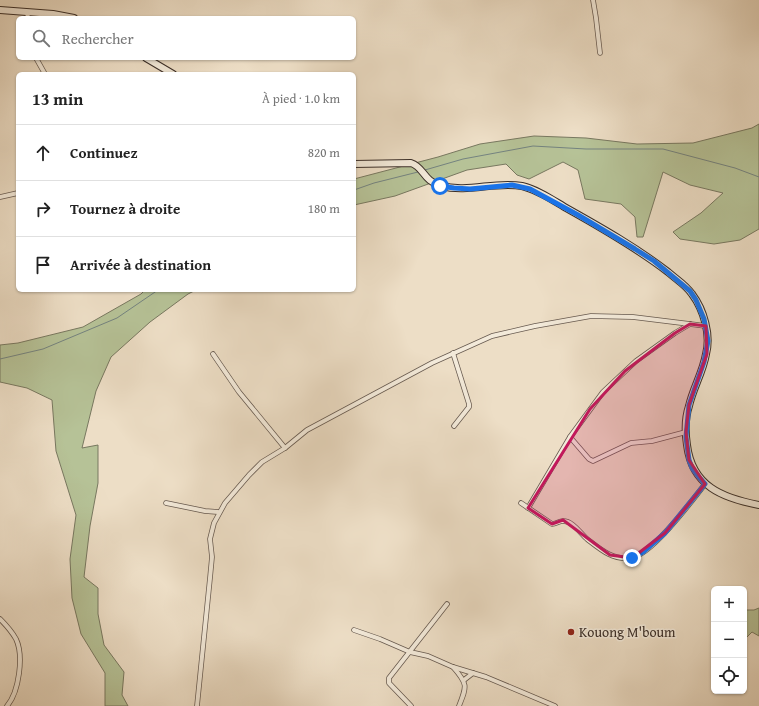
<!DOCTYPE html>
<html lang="fr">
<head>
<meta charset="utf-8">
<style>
	:root { --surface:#fff; --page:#f2f2f2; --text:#222; --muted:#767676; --line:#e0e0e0 }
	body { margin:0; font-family:"Gentium Book Plus",serif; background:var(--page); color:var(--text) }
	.controls { position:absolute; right:12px; bottom:12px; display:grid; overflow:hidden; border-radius:6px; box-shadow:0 1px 3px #0004 }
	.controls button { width:36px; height:36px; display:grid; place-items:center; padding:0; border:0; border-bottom:1px solid var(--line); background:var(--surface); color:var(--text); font:20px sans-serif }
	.stop { position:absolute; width:12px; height:12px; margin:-9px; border:3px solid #1a73e8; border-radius:50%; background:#fff }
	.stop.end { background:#1a73e8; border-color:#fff; box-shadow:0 1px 4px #0008 }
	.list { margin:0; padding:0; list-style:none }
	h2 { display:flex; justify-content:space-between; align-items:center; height:52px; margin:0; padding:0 16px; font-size:17px }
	h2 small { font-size:13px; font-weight:400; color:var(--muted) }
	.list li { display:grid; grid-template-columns:26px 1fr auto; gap:12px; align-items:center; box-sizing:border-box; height:56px; padding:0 16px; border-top:1px solid var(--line) }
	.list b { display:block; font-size:15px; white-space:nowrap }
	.list em { font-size:13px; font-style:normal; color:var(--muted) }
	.icon { flex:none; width:22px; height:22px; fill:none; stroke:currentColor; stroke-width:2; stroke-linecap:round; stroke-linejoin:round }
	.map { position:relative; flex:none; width:759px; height:706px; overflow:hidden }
	.search { position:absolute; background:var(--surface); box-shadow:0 1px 3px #0004; left:16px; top:16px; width:340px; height:44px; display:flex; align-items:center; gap:10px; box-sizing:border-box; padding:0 14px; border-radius:6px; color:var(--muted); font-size:15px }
	.panel { position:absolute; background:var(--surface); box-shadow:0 1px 3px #0004; left:16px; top:72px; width:340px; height:220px; border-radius:6px }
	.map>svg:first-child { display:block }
	.green { fill:#b6c297; stroke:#787860 }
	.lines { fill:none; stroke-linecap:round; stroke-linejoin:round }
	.stream { stroke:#748380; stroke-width:1 }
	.street-casing { stroke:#675a50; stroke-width:5.5 }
	.secondary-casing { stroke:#3a2e28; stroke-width:8 }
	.street { stroke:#f3eada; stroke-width:4 }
	.secondary { stroke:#f3eada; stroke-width:6 }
	.route { stroke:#1a73e8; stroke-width:5 }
	.marked { fill:#c2185b; fill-opacity:0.2; stroke:#c2185b; stroke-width:3; stroke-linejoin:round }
	.poi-dot { fill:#8f2418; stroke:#f3eada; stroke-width:1.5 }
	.labels { text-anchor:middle; stroke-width:3; stroke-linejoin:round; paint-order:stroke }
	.poi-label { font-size:14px; fill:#3a2e28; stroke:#f3eada; text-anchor:start }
</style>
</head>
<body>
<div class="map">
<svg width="759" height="706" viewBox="0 0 759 706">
	<rect width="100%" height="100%" fill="#eddec6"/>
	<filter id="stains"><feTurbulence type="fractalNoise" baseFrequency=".005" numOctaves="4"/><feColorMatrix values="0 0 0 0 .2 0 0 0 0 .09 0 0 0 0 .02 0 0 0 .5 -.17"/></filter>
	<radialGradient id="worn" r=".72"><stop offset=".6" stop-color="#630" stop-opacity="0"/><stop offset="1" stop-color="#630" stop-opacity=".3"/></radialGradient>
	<g class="green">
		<polygon points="759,124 759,229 740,240 714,244 680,239 673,232 701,213 723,193 690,185 663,172 643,237 637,237 635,217 621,204 585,199 578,170 563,162 529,179 517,175 506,164 467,170 395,196 354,205 354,179 438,157 480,144 534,136 586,138 637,144 693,143 752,128"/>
		<polygon points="145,290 196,290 188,294 150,322 111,357 96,391 82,448 98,445 98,483 90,526 84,577 98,588 98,614 104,645 124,672 122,695 128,706 105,706 105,673 81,634 72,598 70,559 76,515 56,451 52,400 27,388 0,382 0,345 18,343 83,327 141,294"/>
		<polygon points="759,608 759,636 752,632 744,640 744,610 754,610"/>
	</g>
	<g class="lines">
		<g class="stream">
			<polyline points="425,170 463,159 533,146 586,149 663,149 735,168 759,177"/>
			<polyline points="354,190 374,183 418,172"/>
			<polyline points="0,359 43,349 117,318 158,290"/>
		</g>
		<g class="street-casing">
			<g id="street">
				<polyline points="593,0 596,18 600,53"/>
				<polyline points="27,12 28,18"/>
				<polyline points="36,58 45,74"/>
				<polyline points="0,197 18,193"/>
				<polyline points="453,353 469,404 469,407 454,426"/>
				<polyline points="213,354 239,392 285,448"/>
				<polyline points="570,437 589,459 593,461 631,443 652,441 686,432"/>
				<polyline points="166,503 205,511 218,512"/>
				<path d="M521,503L552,524C556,524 559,521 563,521C573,521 580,533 587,539C600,549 612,560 630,558C650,557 692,501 705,484"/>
				<polyline points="528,508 570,437 603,392 636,361 675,333 690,324"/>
				<path d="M0,619C6,625 12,632 16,639C24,656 19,692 7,706"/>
				<polyline points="354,630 380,639 410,652 428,656 453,667 486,677 555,706"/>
				<path d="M453,667C468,684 467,686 459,706"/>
				<polyline points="464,680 473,673"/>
				<polyline points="197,706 210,578 212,557 210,539 214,523 225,503 249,475 262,462 285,448 307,430 432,363 492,336 535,326 591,316 633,317 706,326"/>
				<polyline points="411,706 389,683 389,678 447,604"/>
			</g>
		</g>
		<g class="secondary-casing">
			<g id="secondary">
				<polyline points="0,10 53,14 74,18"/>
				<polyline points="146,58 173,74"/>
				<path d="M354,164L411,163C424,167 423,181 441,186C469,193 495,181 522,186C539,190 554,201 568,209C602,228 637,248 668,272C676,279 686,285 692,294C704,310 711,335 706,354C703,372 693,388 689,406C685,418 685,432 687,445C692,486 722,498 759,505"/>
			</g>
		</g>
		<use href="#street" class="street"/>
		<use href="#secondary" class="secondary"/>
	</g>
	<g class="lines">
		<polyline class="route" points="440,186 454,188 470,189 512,185 530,189 578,215 635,249 654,261 690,291 696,300 704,319 708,341 704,362 689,405 686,437 689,460 692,468 698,476 705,484 665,533 643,552 632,558"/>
	</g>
	<path class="marked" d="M690,324L706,326L707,354L689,405L686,432L689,460L705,484L665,533L632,558L610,555L563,520L552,524L528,508L590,409L625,371L675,333Z"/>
	<circle class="poi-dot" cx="571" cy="632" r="4"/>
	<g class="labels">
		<g class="poi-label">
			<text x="579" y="637">Kouong M'boum</text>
		</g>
	</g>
	<rect width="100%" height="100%" filter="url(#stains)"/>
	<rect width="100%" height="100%" fill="url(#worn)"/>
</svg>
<div class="controls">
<button>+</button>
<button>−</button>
<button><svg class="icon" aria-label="locate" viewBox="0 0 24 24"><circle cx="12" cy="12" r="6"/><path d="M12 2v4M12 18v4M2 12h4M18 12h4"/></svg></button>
</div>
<div class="stop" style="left:440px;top:186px"></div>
<div class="stop end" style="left:632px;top:558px"></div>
<div class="search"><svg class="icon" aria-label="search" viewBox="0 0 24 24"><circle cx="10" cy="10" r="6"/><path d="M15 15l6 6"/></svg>Rechercher</div>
<section class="panel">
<h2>13 min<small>À pied · 1.0 km</small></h2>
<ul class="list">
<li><svg class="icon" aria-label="ahead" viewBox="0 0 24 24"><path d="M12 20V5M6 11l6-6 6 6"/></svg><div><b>Continuez</b></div><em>820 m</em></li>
<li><svg class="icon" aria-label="right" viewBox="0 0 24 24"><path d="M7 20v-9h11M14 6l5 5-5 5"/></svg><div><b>Tournez à droite</b></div><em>180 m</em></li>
<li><svg class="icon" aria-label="arrive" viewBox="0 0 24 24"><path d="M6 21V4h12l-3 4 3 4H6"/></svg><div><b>Arrivée à destination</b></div></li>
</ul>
</section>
</div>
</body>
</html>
